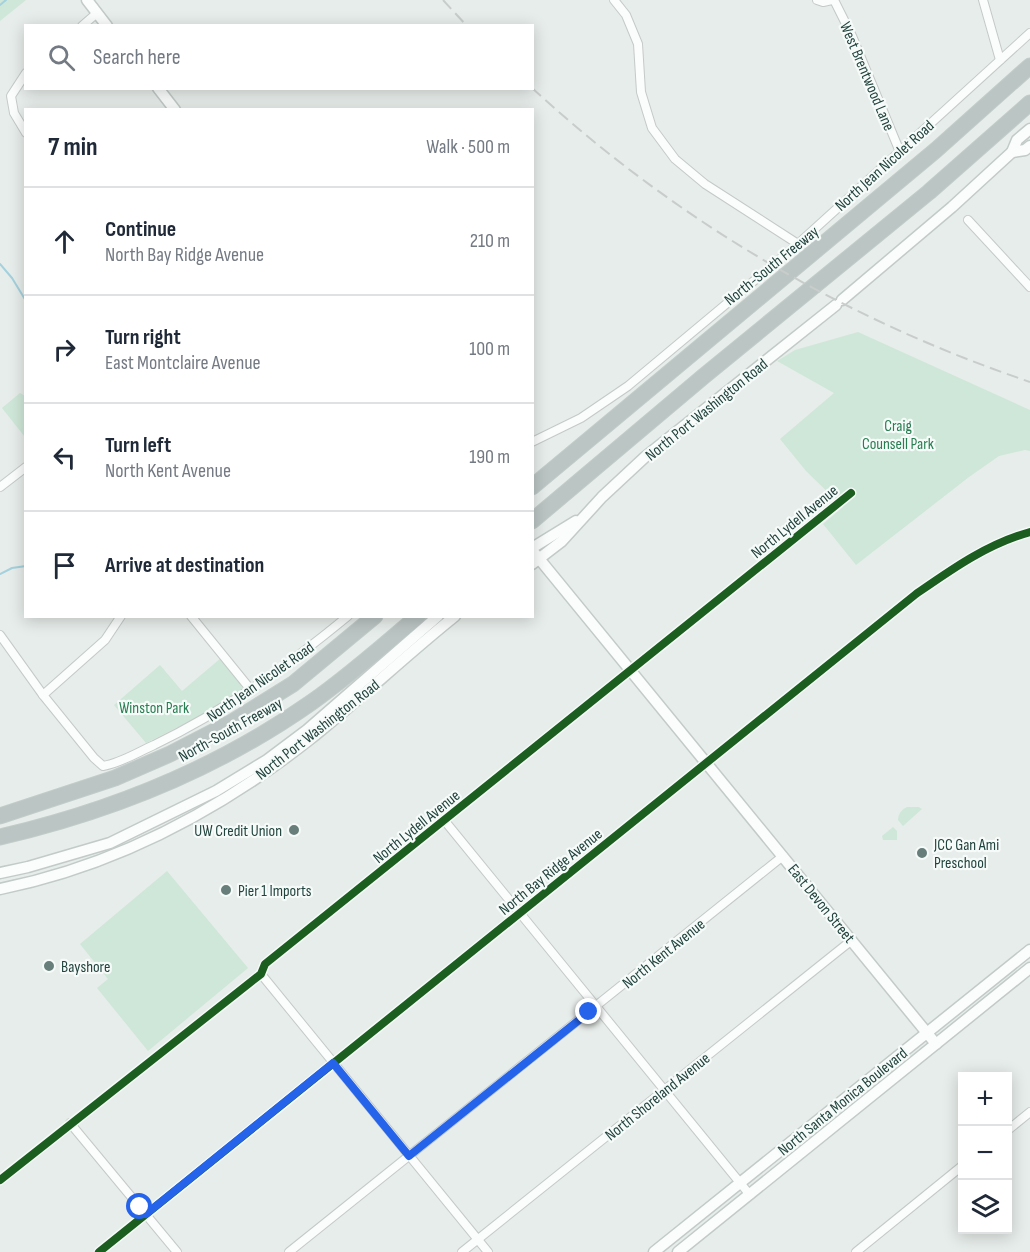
<!DOCTYPE html>
<html lang="en">
<head>
<meta charset="utf-8">
<style>
	:root { --surface:#fff; --page:#f6f6f7; --text:#1f2937; --muted:#747a83; --line:#e0e1e3 }
	body { margin:0; font-family:"Sofia Sans Condensed",sans-serif; background:var(--page); color:var(--text) }
	.controls { position:absolute; right:18px; bottom:18px; display:grid; overflow:hidden; border-radius:0px; box-shadow:0 3px 15px #0003 }
	.controls button { width:54px; height:54px; display:grid; place-items:center; padding:0; border:0; border-bottom:2px solid var(--line); background:var(--surface); color:var(--text); font:30px sans-serif }
	.stop { position:absolute; width:18px; height:18px; margin:-14px; border:4px solid #2563eb; border-radius:50%; background:#fff }
	.stop.end { background:#2563eb; border-color:#fff; box-shadow:0 2px 6px #0008 }
	.list { margin:0; padding:0; list-style:none }
	h2 { display:flex; justify-content:space-between; align-items:center; height:78px; margin:0; padding:0 24px; font-size:26px }
	h2 small { font-size:20px; font-weight:400; color:var(--muted) }
	.list li { display:grid; grid-template-columns:39px 1fr auto; gap:18px; align-items:center; box-sizing:border-box; height:108px; padding:0 24px; border-top:2px solid var(--line) }
	.list b { display:block; font-size:22px; white-space:nowrap }
	.list p { margin:0; font-size:20px; white-space:nowrap; color:var(--muted) }
	.list em { font-size:20px; font-style:normal; color:var(--muted) }
	.icon { flex:none; width:33px; height:33px; fill:none; stroke:currentColor; stroke-width:2; stroke-linecap:round; stroke-linejoin:round }
	.map { position:relative; flex:none; width:1030px; height:1252px; overflow:hidden }
	.search { position:absolute; background:var(--surface); box-shadow:0 3px 15px #0003; left:24px; top:24px; width:510px; height:66px; display:flex; align-items:center; gap:15px; box-sizing:border-box; padding:0 21px; border-radius:0px; color:var(--muted); font-size:22px }
	.panel { position:absolute; background:var(--surface); box-shadow:0 3px 15px #0003; left:24px; top:108px; width:510px; height:510px; border-radius:0px }
	.map>svg:first-child { display:block }
	.green { fill:#cfe7d8 }
	.lines { fill:none; stroke-linecap:round; stroke-linejoin:round }
	.stream { stroke:#a4d1dd; stroke-width:2 }
	.street-casing { stroke:#c4cac8; stroke-width:10 }
	.secondary-casing { stroke:#c2cbc8; stroke-width:13 }
	.highway-casing { stroke:#c2ccca; stroke-width:17 }
	.street { stroke:#fbfcfc; stroke-width:8 }
	.secondary { stroke:#fbfcfc; stroke-width:10 }
	.highway { stroke:#bbc5c3; stroke-width:15 }
	.rail { stroke:#c8cdcb; stroke-width:2; stroke-dasharray:12 6; stroke-linecap:butt }
	.cycleway-casing { stroke:#f6fbf9; stroke-width:11 }
	.cycleway { stroke:#1b5e20; stroke-width:8 }
	.route { stroke:#2563eb; stroke-width:8 }
	.poi-dot { fill:#677e7a; stroke:#f6fbf9; stroke-width:2 }
	.labels { text-anchor:middle; stroke-width:4.5; stroke-linejoin:round; paint-order:stroke }
	.street-label { font-size:16px; fill:#22433d; stroke:#f6fbf9 }
	.park-label { font-size:16px; fill:#277e51; stroke:#f6fbf9 }
	.poi-label { font-size:16px; fill:#22433d; stroke:#f6fbf9; text-anchor:start }
</style>
</head>
<body>
<div class="map">
<svg width="1030" height="1252" viewBox="0 0 1030 1252">
	<rect width="100%" height="100%" fill="#e7edea"/>
	<g class="green">
		<polygon points="0,0 26,0 0,21"/>
		<polygon points="858,332 1030,410 1030,451 1025,450 999,456 969,477 856,565 823,524 843,507 806,471 780,439 834,393 777,361 795,350"/>
		<polygon points="20,393 25,396 25,437 2,408"/>
		<polygon points="221,658 241,682 242,690 202,715 146,743 114,705 160,665 182,691"/>
		<path d="M907,807H919L922,809L903,826L898,820C898,814 902,809 907,807Z"/>
		<polygon points="893,827 897,831 897,840 883,840 882,836"/>
		<polygon points="167,871 248,968 148,1051 97,988 108,979 80,944"/>
	</g>
	<g class="lines">
		<g class="stream">
			<polyline points="0,5 6,0"/>
			<polyline points="0,264 12,278 26,301"/>
			<polyline points="0,574 12,568 26,566"/>
		</g>
		<g class="street-casing">
			<g id="street">
				<polyline points="614,0 626,15 638,44 641,92 652,128 675,159 705,184 798,244"/>
				<polyline points="817,0 823,2 832,0"/>
				<polyline points="834,0 852,36 900,152"/>
				<polyline points="983,0 1000,60"/>
				<polyline points="82,26 97,13"/>
				<polyline points="26,73 11,96 14,113 26,133"/>
				<polyline points="968,220 1030,287"/>
				<polyline points="532,442 581,418 628,386 798,244 1030,33"/>
				<polyline points="0,487 26,467"/>
				<polyline points="191,616 251,690"/>
				<path d="M0,635L43,695L94,758L103,766C121,763 138,752 154,745C226,710 286,667 348,616"/>
				<polyline points="43,695 105,640 121,616"/>
				<polyline points="444,820 750,1195"/>
				<polyline points="261,974 488,1252"/>
				<polyline points="70,1123 177,1252"/>
				<polyline points="1008,1130 1030,1112"/>
				<polyline points="0,1180 261,974 265,964 851,493"/>
				<path d="M99,1252L916,594C952,569 987,544 1030,532"/>
				<polyline points="289,1252 783,856"/>
				<polyline points="462,1252 852,940"/>
				<polyline points="856,1252 962,1166"/>
			</g>
		</g>
		<g class="secondary-casing">
			<g id="secondary">
				<polyline points="87,0 107,26"/>
				<polyline points="158,88 175,110"/>
				<polyline points="1012,152 1025,150 1030,146"/>
				<polyline points="842,300 952,207 1012,152 1017,140 1030,129"/>
				<polyline points="532,548 576,521"/>
				<polyline points="532,550 936,1044"/>
				<polyline points="532,564 562,541 602,497 645,457 836,305"/>
				<polyline points="0,873 28,867 110,843 216,791 267,760 307,730 438,616"/>
				<path d="M0,889C114,866 218,811 309,740C359,700 405,656 455,616"/>
				<polyline points="654,1252 1030,950"/>
				<polyline points="678,1252 1030,968"/>
			</g>
		</g>
		<g class="highway-casing">
			<g id="highway">
				<polyline points="532,487 936,150 1030,66"/>
				<polyline points="532,521 704,376 929,192 1030,103"/>
				<polyline points="0,816 115,778 170,754 232,722 293,684 375,616"/>
				<path d="M0,837C112,811 217,769 312,702C349,676 383,646 418,616"/>
			</g>
		</g>
		<use href="#street" class="street"/>
		<use href="#secondary" class="secondary"/>
		<use href="#highway" class="highway"/>
		<g class="rail">
			<polyline points="443,0 467,26"/>
			<path d="M532,88C677,221 844,319 1030,382"/>
		</g>
		<g class="cycleway-casing">
			<g id="cycleway">
				<polyline points="0,1180 261,974 265,964 851,493"/>
				<path d="M99,1252L916,594C952,569 987,544 1030,532"/>
			</g>
		</g>
		<use href="#cycleway" class="cycleway"/>
	</g>
	<g class="lines">
		<polyline class="route" points="140,1207 146,1214 333,1063 409,1156 589,1012"/>
	</g>
	<g class="poi-dot">
		<circle cx="294" cy="830" r="6"/>
		<circle cx="922" cy="853" r="6"/>
		<circle cx="226" cy="890" r="6"/>
		<circle cx="49" cy="966" r="6"/>
	</g>
	<g class="labels">
		<g class="street-label">
			<text transform="translate(868 76) rotate(67)" y="6">West Brentwood Lane</text>
			<text transform="translate(884 165) rotate(-42)" y="6">North Jean Nicolet Road</text>
			<text transform="translate(771 265) rotate(-39)" y="6">North-South Freeway</text>
			<text transform="translate(706 409) rotate(-39)" y="6">North Port Washington Road</text>
			<text transform="translate(794 521) rotate(-39)" y="6">North Lydell Avenue</text>
			<text transform="translate(260 681) rotate(-35)" y="6">North Jean Nicolet Road</text>
			<text transform="translate(230 729) rotate(-29)" y="6">North-South Freeway</text>
			<text transform="translate(317 729) rotate(-38)" y="6">North Port Washington Road</text>
			<text transform="translate(416 826) rotate(-39)" y="6">North Lydell Avenue</text>
			<text transform="translate(550 871) rotate(-39)" y="6">North Bay Ridge Avenue</text>
			<text transform="translate(822 903) rotate(51)" y="6">East Devon Street</text>
			<text transform="translate(663 953) rotate(-39)" y="6">North Kent Avenue</text>
			<text transform="translate(657 1096) rotate(-39)" y="6">North Shoreland Avenue</text>
			<text transform="translate(842 1101) rotate(-39)" y="6">North Santa Monica Boulevard</text>
		</g>
		<g class="park-label">
			<text x="898" y="431">Craig<tspan x="898" dy="18">Counsell Park</tspan></text>
			<text x="154" y="713">Winston Park</text>
		</g>
		<g class="poi-label">
			<text x="282" y="836" text-anchor="end">UW Credit Union</text>
			<text x="934" y="850">JCC Gan Ami<tspan x="934" dy="18">Preschool</tspan></text>
			<text x="238" y="896">Pier 1 Imports</text>
			<text x="61" y="972">Bayshore</text>
		</g>
	</g>
</svg>
<div class="controls">
<button>+</button>
<button>−</button>
<button><svg class="icon" aria-label="layers" viewBox="0 0 24 24"><path d="M12 4l9 5-9 5-9-5zM3 14l9 5 9-5"/></svg></button>
</div>
<div class="stop" style="left:140px;top:1207px"></div>
<div class="stop end" style="left:589px;top:1012px"></div>
<div class="search"><svg class="icon" aria-label="search" viewBox="0 0 24 24"><circle cx="10" cy="10" r="6"/><path d="M15 15l6 6"/></svg>Search here</div>
<section class="panel">
<h2>7 min<small>Walk · 500 m</small></h2>
<ul class="list">
<li><svg class="icon" aria-label="ahead" viewBox="0 0 24 24"><path d="M12 20V5M6 11l6-6 6 6"/></svg><div><b>Continue</b><p>North Bay Ridge Avenue</p></div><em>210 m</em></li>
<li><svg class="icon" aria-label="right" viewBox="0 0 24 24"><path d="M7 20v-9h11M14 6l5 5-5 5"/></svg><div><b>Turn right</b><p>East Montclaire Avenue</p></div><em>100 m</em></li>
<li><svg class="icon" aria-label="left" viewBox="0 0 24 24"><path d="M17 20v-9H6M10 6l-5 5 5 5"/></svg><div><b>Turn left</b><p>North Kent Avenue</p></div><em>190 m</em></li>
<li><svg class="icon" aria-label="arrive" viewBox="0 0 24 24"><path d="M6 21V4h12l-3 4 3 4H6"/></svg><div><b>Arrive at destination</b></div></li>
</ul>
</section>
</div>
</body>
</html>
